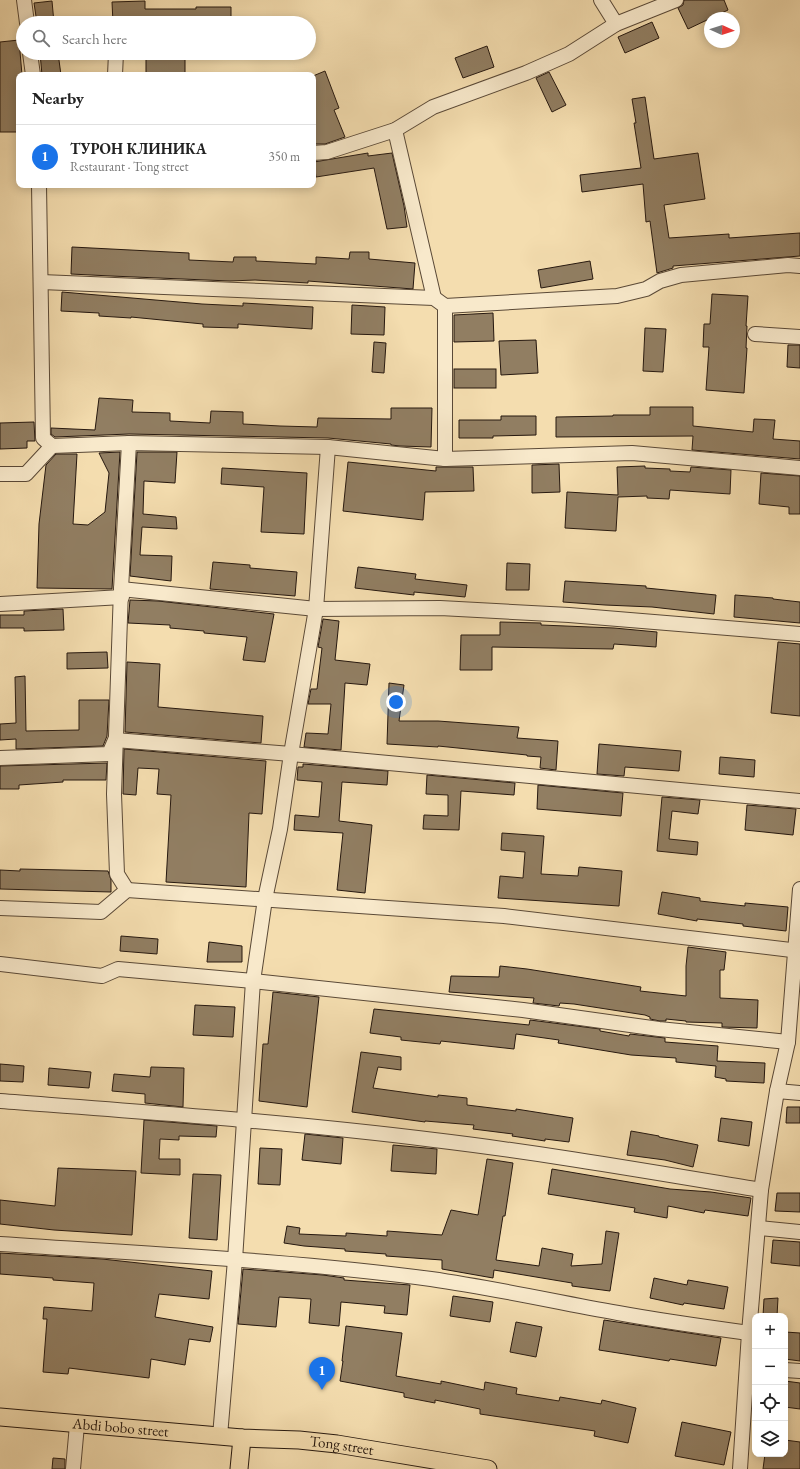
<!DOCTYPE html>
<html lang="en">
<head>
<meta charset="utf-8">
<style>
	:root { --surface:#fff; --page:#f6f6f6; --text:#222; --muted:#767676; --line:#e0e0e0; --accent:#1a73e8 }
	body { margin:0; font-family:"EB Garamond",serif; background:var(--page); color:var(--text) }
	.controls { position:absolute; right:12px; bottom:12px; display:grid; overflow:hidden; border-radius:8px; box-shadow:0 2px 10px #0003 }
	.controls button { width:36px; height:36px; display:grid; place-items:center; padding:0; border:0; border-bottom:1px solid var(--line); background:var(--surface); color:var(--text); font:20px sans-serif }
	.compass { position:absolute; left:704px; top:12px; width:36px; height:36px; border-radius:50%; background:var(--surface); box-shadow:0 2px 10px #0003; rotate:93deg }
	.you { position:absolute; left:396px; top:702px; width:14px; height:14px; margin:-10px; border:3px solid #fff; border-radius:50%; background:#1a73e8; box-shadow:0 0 0 6px #1a73e833 }
	.badge { display:grid; place-items:center; width:26px; height:26px; border-radius:50%; background:var(--accent); color:#fff; font-size:13px; font-weight:700 }
	.pin { position:absolute; translate:-50% -33px; filter:drop-shadow(0 1px 2px #0008) }
	.pin::after { content:''; position:absolute; top:21px; width:14px; height:12px; background:inherit; clip-path:polygon(0 0,100% 0,50% 100%) }
	.list { margin:0; padding:0; list-style:none }
	h2 { display:flex; justify-content:space-between; align-items:center; height:52px; margin:0; padding:0 16px; font-size:17px }
	h2 small { font-size:13px; font-weight:400; color:var(--muted) }
	.list li { display:grid; grid-template-columns:26px 1fr auto; gap:12px; align-items:center; box-sizing:border-box; height:64px; padding:0 16px; border-top:1px solid var(--line) }
	.list b { display:block; font-size:15px; white-space:nowrap }
	.list p { margin:0; font-size:13px; white-space:nowrap; color:var(--muted) }
	.list em { font-size:13px; font-style:normal; color:var(--muted) }
	.icon { flex:none; width:22px; height:22px; fill:none; stroke:currentColor; stroke-width:2; stroke-linecap:round; stroke-linejoin:round }
	.map { position:relative; flex:none; width:800px; height:1469px; overflow:hidden }
	.search { position:absolute; background:var(--surface); box-shadow:0 2px 10px #0003; left:16px; top:16px; width:300px; height:44px; display:flex; align-items:center; gap:10px; box-sizing:border-box; padding:0 14px; border-radius:22px; color:var(--muted); font-size:15px }
	.panel { position:absolute; background:var(--surface); box-shadow:0 2px 10px #0003; left:16px; top:72px; width:300px; height:116px; border-radius:8px }
	.map>svg:first-child { display:block }
	.building { fill:#917e62; stroke:#26180f }
	.lines { fill:none; stroke-linecap:round; stroke-linejoin:round }
	.minor-casing { stroke:#5a4937; stroke-width:16 }
	.major-casing { stroke:#26180f; stroke-width:19 }
	.minor { stroke:#f8e9cb; stroke-width:14 }
	.major { stroke:#f4ddaf; stroke-width:17 }
	.labels { text-anchor:middle; stroke-width:3.5; stroke-linejoin:round; paint-order:stroke }
	.street-label { font-size:15px; fill:#26180f; stroke:#f8e9cb }
</style>
</head>
<body>
<div class="map">
<svg width="800" height="1469" viewBox="0 0 800 1469">
	<rect width="100%" height="100%" fill="#f4ddaf"/>
	<filter id="stains"><feTurbulence type="fractalNoise" baseFrequency=".005" numOctaves="4"/><feColorMatrix values="0 0 0 0 .2 0 0 0 0 .09 0 0 0 0 .02 0 0 0 .5 -.17"/></filter>
	<radialGradient id="worn" r=".72"><stop offset=".6" stop-color="#630" stop-opacity="0"/><stop offset="1" stop-color="#630" stop-opacity=".3"/></radialGradient>
	<g class="building">
		<polygon points="684,0 724,0 728,10 688,29 678,8 683,5"/>
		<polygon points="52,1 54,23 37,23 34,3"/>
		<polygon points="145,1 145,9 196,9 196,7 231,7 231,23 113,23 112,2"/>
		<polygon points="652,22 659,38 625,53 618,37"/>
		<polygon points="19,40 22,75 19,75 19,132 0,132 0,42"/>
		<polygon points="487,46 494,67 463,78 455,58"/>
		<polygon points="40,53 58,53 61,75 42,75"/>
		<polygon points="146,53 185,53 185,74 146,75"/>
		<polygon points="325,71 339,108 334,110 345,137 325,144 313,144 313,76"/>
		<polygon points="549,72 566,105 552,112 536,78"/>
		<polygon points="645,97 654,159 698,153 705,199 664,205 669,238 729,234 729,238 800,233 800,256 673,266 673,268 657,273 650,221 646,222 643,184 582,192 580,175 641,168 634,123 636,123 632,99"/>
		<polygon points="368,153 368,156 392,153 404,206 407,227 387,229 374,168 316,177 314,162"/>
		<polygon points="72,247 189,253 189,260 233,262 234,257 256,257 256,261 316,264 316,257 349,259 350,252 369,252 369,259 415,263 413,289 308,281 308,283 255,280 230,281 111,276 71,274"/>
		<polygon points="590,261 593,279 541,288 538,270"/>
		<polygon points="62,292 202,304 243,306 243,303 313,307 312,329 238,324 238,328 203,327 203,324 131,317 131,318 99,316 99,313 61,311"/>
		<polygon points="712,294 748,296 746,326 747,326 746,348 747,348 744,393 706,390 709,347 703,347 704,324 710,324"/>
		<polygon points="352,305 385,307 384,335 351,334"/>
		<polygon points="493,313 494,341 454,342 454,315"/>
		<polygon points="645,328 666,329 663,372 643,371"/>
		<polygon points="536,340 538,373 501,375 499,341"/>
		<polygon points="374,342 386,343 384,373 372,372"/>
		<polygon points="788,345 800,345 800,368 787,367"/>
		<rect x="454" y="369" width="42" height="19"/>
		<polygon points="99,398 133,400 132,412 170,413 170,421 210,423 211,411 243,412 243,424 280,426 317,427 318,418 391,419 391,408 432,408 431,447 400,446 391,445 391,444 328,438 129,434 55,437 51,434 51,428 95,430"/>
		<polygon points="650,407 693,407 693,426 753,432 754,419 775,420 773,439 800,441 800,459 692,450 693,436 556,437 556,417 613,416 613,415 650,415"/>
		<polygon points="501,416 536,416 536,435 493,436 493,438 459,438 459,420 501,420"/>
		<polygon points="34,422 35,441 27,441 27,448 0,449 0,423"/>
		<polygon points="120,452 112,589 37,588 39,524 46,465 56,454 77,454 73,524 88,525 105,512 109,473 99,453"/>
		<polygon points="137,452 177,452 175,483 144,481 143,514 176,517 177,529 142,527 140,555 172,556 171,581 130,576"/>
		<polygon points="348,462 436,471 436,467 473,467 474,491 425,492 423,520 343,511"/>
		<polygon points="559,464 560,492 532,493 532,465"/>
		<polygon points="645,466 645,468 670,469 670,471 690,472 691,467 731,470 730,494 670,490 669,499 647,498 647,496 618,497 616,531 565,528 567,492 618,495 617,467"/>
		<polygon points="222,468 307,473 304,534 261,532 264,487 221,484"/>
		<polygon points="761,473 800,476 800,514 789,514 789,507 759,504"/>
		<polygon points="213,562 250,565 250,568 297,572 295,596 210,589"/>
		<polygon points="507,563 530,564 529,590 506,590"/>
		<polygon points="358,567 416,574 415,579 467,585 465,597 414,592 414,595 355,588"/>
		<polygon points="565,581 646,586 646,588 716,595 714,614 652,607 605,605 563,602"/>
		<polygon points="735,595 773,598 773,599 800,602 800,623 734,617"/>
		<polygon points="130,600 158,601 274,614 265,662 243,660 247,637 204,633 204,631 170,628 170,625 128,623"/>
		<polygon points="63,609 64,630 24,631 24,628 0,628 0,615 24,615 24,611"/>
		<polygon points="323,619 339,621 335,660 370,664 367,685 345,683 341,750 304,747 306,733 328,734 331,704 308,704 311,689 317,689 322,648 318,647"/>
		<polygon points="500,622 541,623 541,625 614,628 657,632 656,647 614,644 613,649 492,647 492,670 460,670 461,635 500,635"/>
		<polygon points="778,642 800,644 800,716 771,713"/>
		<polygon points="107,652 108,668 67,669 67,653"/>
		<polygon points="127,662 160,664 158,707 263,716 261,743 125,732"/>
		<polygon points="25,676 26,731 79,730 79,700 109,700 107,736 103,746 16,749 16,739 0,740 0,724 16,723 15,677"/>
		<polygon points="389,683 404,685 399,721 438,721 519,727 517,738 558,741 556,770 540,768 541,757 527,756 527,755 438,746 438,747 387,744"/>
		<polygon points="599,744 681,751 679,771 625,767 624,776 597,774"/>
		<polygon points="124,749 266,761 262,814 249,813 246,887 166,882 171,795 157,794 159,769 138,768 136,795 123,794"/>
		<polygon points="720,757 755,760 754,777 719,774"/>
		<polygon points="107,763 106,780 63,780 63,782 19,785 19,789 0,789 0,766"/>
		<polygon points="303,764 388,771 387,785 342,782 339,821 372,825 365,893 337,890 343,833 294,830 295,815 319,817 322,782 297,780 298,767 303,767"/>
		<polygon points="427,775 515,783 514,795 461,791 459,830 423,829 424,815 448,816 448,795 426,794"/>
		<polygon points="538,785 623,793 621,816 537,809"/>
		<polygon points="662,797 700,800 698,814 672,811 669,839 698,842 697,855 657,851"/>
		<polygon points="747,805 796,809 793,835 745,830"/>
		<polygon points="502,833 544,836 541,874 578,876 579,867 622,871 619,906 498,898 500,876 523,878 525,852 501,850"/>
		<polygon points="20,869 108,871 111,880 111,892 0,889 0,870 20,871"/>
		<polygon points="662,892 700,898 700,901 745,906 745,903 788,907 786,931 743,926 743,924 697,919 697,921 658,914"/>
		<polygon points="121,936 158,939 157,954 120,951"/>
		<polygon points="209,942 242,946 242,962 207,962"/>
		<polygon points="688,947 726,952 724,970 720,970 720,998 758,1000 757,1028 722,1027 722,1023 686,1022 686,1021 666,1019 666,1021 660,1021 650,1019 650,1017 645,1015 574,1004 560,1003 559,1006 533,1003 534,998 449,992 451,976 499,977 500,966 527,969 641,987 640,991 686,996 686,966"/>
		<polygon points="273,992 319,997 307,1107 259,1101 263,1044 268,1044"/>
		<polygon points="195,1005 235,1007 233,1037 193,1035"/>
		<polygon points="374,1009 529,1025 530,1020 600,1029 600,1031 629,1036 630,1034 665,1038 665,1042 718,1046 717,1061 765,1063 764,1083 726,1081 726,1079 715,1077 716,1066 676,1062 676,1058 631,1055 558,1043 559,1040 516,1034 514,1049 441,1041 440,1044 401,1040 401,1037 370,1033"/>
		<polygon points="361,1052 401,1057 401,1070 378,1067 373,1088 438,1097 438,1095 467,1098 467,1105 516,1111 516,1109 573,1118 569,1142 545,1139 545,1141 512,1136 513,1134 473,1129 474,1125 425,1121 425,1122 352,1112"/>
		<polygon points="0,1064 24,1066 23,1082 0,1081"/>
		<polygon points="151,1067 184,1068 183,1107 145,1103 145,1094 112,1091 114,1074 150,1077"/>
		<polygon points="49,1068 91,1072 89,1088 48,1085"/>
		<polygon points="787,1107 800,1107 800,1123 786,1123"/>
		<polygon points="721,1118 752,1122 749,1146 718,1141"/>
		<polygon points="144,1120 217,1126 216,1137 179,1136 179,1140 160,1139 159,1159 180,1159 180,1175 141,1173"/>
		<polygon points="631,1131 659,1136 659,1137 698,1145 693,1167 665,1160 627,1155"/>
		<polygon points="305,1134 343,1138 341,1164 302,1160"/>
		<polygon points="393,1145 437,1149 436,1174 391,1171"/>
		<polygon points="260,1148 282,1149 280,1185 258,1184"/>
		<polygon points="487,1159 513,1163 505,1216 503,1216 496,1260 539,1266 542,1248 573,1254 571,1266 602,1264 606,1231 619,1233 610,1291 572,1286 572,1283 494,1270 493,1278 442,1269 442,1260 386,1256 386,1254 345,1251 345,1249 304,1246 284,1243 287,1226 300,1228 299,1234 346,1236 346,1233 387,1236 387,1231 442,1235 451,1210 478,1215"/>
		<polygon points="58,1168 136,1171 132,1235 54,1230 0,1224 0,1200 55,1206"/>
		<polygon points="552,1169 670,1189 711,1192 751,1198 748,1216 705,1210 704,1213 668,1206 667,1218 634,1212 635,1208 548,1194"/>
		<polygon points="193,1174 221,1175 217,1240 189,1238"/>
		<polygon points="777,1193 800,1193 800,1212 775,1211"/>
		<polygon points="773,1240 800,1242 800,1266 771,1263"/>
		<polygon points="0,1253 102,1259 212,1271 209,1299 159,1294 155,1317 213,1327 210,1342 189,1339 185,1365 151,1359 149,1378 69,1368 68,1374 43,1372 47,1319 43,1319 44,1307 92,1311 94,1283 53,1280 53,1278 0,1274"/>
		<polygon points="243,1269 323,1275 344,1278 344,1280 410,1285 407,1315 384,1313 385,1306 341,1302 339,1326 309,1323 311,1299 279,1297 276,1327 238,1324"/>
		<polygon points="654,1278 687,1285 688,1280 728,1287 724,1309 684,1303 683,1305 650,1298"/>
		<polygon points="453,1296 493,1302 490,1322 450,1316"/>
		<polygon points="778,1298 777,1316 763,1316 764,1299"/>
		<polygon points="604,1320 721,1338 716,1366 670,1359 669,1361 599,1350"/>
		<polygon points="516,1322 542,1327 536,1357 510,1352"/>
		<polygon points="346,1326 402,1333 396,1376 441,1384 441,1381 484,1390 485,1382 517,1388 516,1394 559,1401 560,1397 601,1404 602,1400 636,1408 628,1443 594,1436 595,1431 480,1414 480,1409 435,1400 435,1403 404,1397 404,1393 340,1381 343,1361 342,1361"/>
		<polygon points="785,1332 800,1333 800,1361 785,1359"/>
		<polygon points="785,1381 800,1383 800,1409 785,1407"/>
		<polygon points="682,1422 731,1432 724,1465 675,1456"/>
		<polygon points="785,1440 800,1442 800,1469 763,1469 765,1454 785,1454"/>
		<polygon points="53,1458 65,1459 65,1469 52,1469"/>
	</g>
	<g class="lines">
		<g class="minor-casing">
			<g id="minor">
				<polyline points="24,0 27,23"/>
				<polyline points="601,0 616,24"/>
				<polyline points="30,53 33,75"/>
				<polyline points="115,75 116,53"/>
				<polyline points="395,130 434,298"/>
				<polyline points="313,153 327,152 395,130 433,107 526,73 569,54 616,24 676,0"/>
				<polyline points="39,185 43,438 52,446 129,443 328,447 445,459 632,453 800,468"/>
				<polyline points="41,282 434,298 445,306 445,459"/>
				<polyline points="445,306 617,296 646,289 660,281 681,275 788,265 800,266"/>
				<polyline points="755,334 800,337"/>
				<polyline points="0,474 26,474 52,446"/>
				<polyline points="121,589 316,609 440,608 569,615 800,634"/>
				<polyline points="0,604 122,597"/>
				<polyline points="0,758 109,754 115,740 291,754 800,801"/>
				<polyline points="127,890 117,874 114,794 121,589 129,443"/>
				<polyline points="0,908 101,912 127,890 504,916 800,951"/>
				<polyline points="0,964 102,976 118,969 253,981 523,1010 659,1029 788,1042"/>
				<polyline points="777,1091 800,1093"/>
				<path d="M0,1101C145,1112 290,1122 434,1140C543,1153 652,1172 761,1190"/>
				<polyline points="759,1228 800,1232"/>
				<path d="M0,1244C144,1254 288,1260 431,1279C494,1288 556,1302 618,1313C661,1321 705,1327 749,1333"/>
				<polyline points="785,1370 800,1371"/>
				<polyline points="220,1436 235,1260 253,981 265,899 280,829 291,754 316,609 328,447"/>
				<polyline points="73,1469 77,1425"/>
				<polyline points="740,1469 749,1333 761,1190 777,1091 788,1042 800,889"/>
			</g>
		</g>
		<g class="major-casing">
			<g id="major">
				<path id="s1" d="M0,1417L242,1438L299,1440L337,1444L488,1469"/>
				<polyline points="239,1469 242,1438"/>
			</g>
		</g>
		<use href="#minor" class="minor"/>
		<use href="#major" class="major"/>
	</g>
	<g class="labels">
		<g class="street-label">
			<text dy="5" stroke="none"><textPath href="#s1" startOffset="121">Abdi bobo street</textPath></text>
			<text dy="5" stroke="none"><textPath href="#s1" startOffset="343">Tong street</textPath></text>
		</g>
	</g>
	<rect width="100%" height="100%" filter="url(#stains)"/>
	<rect width="100%" height="100%" fill="url(#worn)"/>
</svg>
<div class="controls">
<button>+</button>
<button>−</button>
<button><svg class="icon" aria-label="locate" viewBox="0 0 24 24"><circle cx="12" cy="12" r="6"/><path d="M12 2v4M12 18v4M2 12h4M18 12h4"/></svg></button>
<button><svg class="icon" aria-label="layers" viewBox="0 0 24 24"><path d="M12 4l9 5-9 5-9-5zM3 14l9 5 9-5"/></svg></button>
</div>
<svg class="compass" viewBox="-18 -18 36 36"><path d="M0-13l5 13h-10z" fill="#e53935"/><path d="M0 13l5-13h-10z" fill="#767676"/></svg>
<div class="you"></div>
<div class="pin badge" style="left:322px;top:1390px">1</div>
<div class="search"><svg class="icon" aria-label="search" viewBox="0 0 24 24"><circle cx="10" cy="10" r="6"/><path d="M15 15l6 6"/></svg>Search here</div>
<section class="panel">
<h2>Nearby<small></small></h2>
<ul class="list">
<li><span class="badge">1</span><div><b>ТУРОН КЛИНИКА</b><p>Restaurant · Tong street</p></div><em>350 m</em></li>
</ul>
</section>
</div>
</body>
</html>
